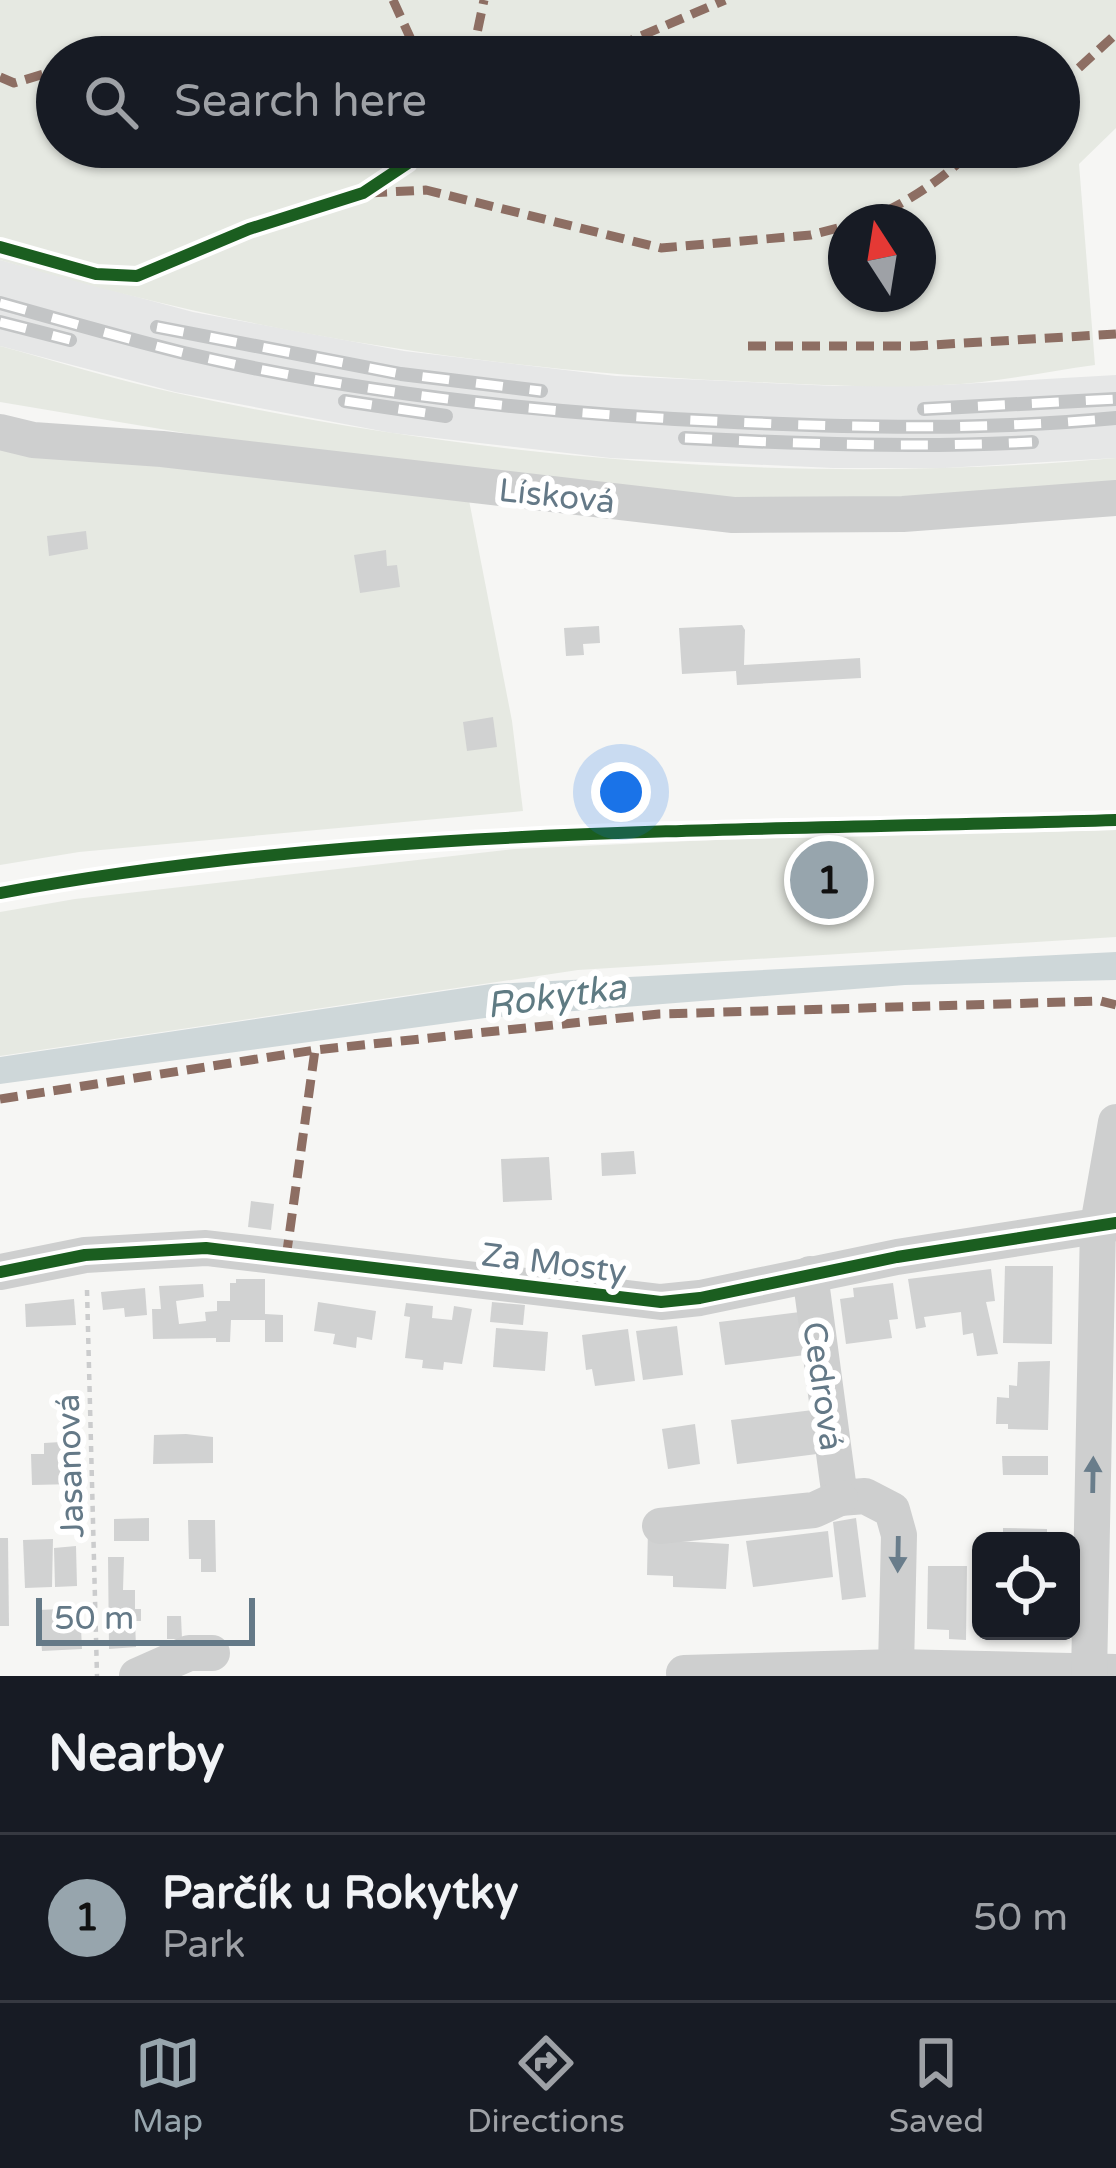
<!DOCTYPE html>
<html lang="en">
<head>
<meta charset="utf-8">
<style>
	:root { --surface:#171b24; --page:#242831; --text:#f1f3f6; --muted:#9ea1a6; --line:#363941; --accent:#97a5ad }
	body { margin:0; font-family:"Varela Round",sans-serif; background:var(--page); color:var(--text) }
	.controls { position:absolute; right:36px; bottom:36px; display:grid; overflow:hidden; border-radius:18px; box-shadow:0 3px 9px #0004 }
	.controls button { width:108px; height:108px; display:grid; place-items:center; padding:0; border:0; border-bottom:3px solid var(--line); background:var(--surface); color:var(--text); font:60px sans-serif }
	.compass { position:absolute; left:828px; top:204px; width:108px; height:108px; border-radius:50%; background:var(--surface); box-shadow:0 3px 9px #0004; rotate:348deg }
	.scale { position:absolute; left:36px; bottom:30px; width:219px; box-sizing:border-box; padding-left:12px; border:6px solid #647987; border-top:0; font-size:33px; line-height:42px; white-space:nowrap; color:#647987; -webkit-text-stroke:9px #fff; paint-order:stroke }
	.you { position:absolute; left:621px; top:792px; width:42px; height:42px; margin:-30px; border:9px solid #fff; border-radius:50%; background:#1a73e8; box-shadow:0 0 0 18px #1a73e833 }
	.badge { display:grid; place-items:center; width:78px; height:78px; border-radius:50%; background:var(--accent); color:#111; font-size:39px; font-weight:700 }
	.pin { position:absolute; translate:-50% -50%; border:6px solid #fff; box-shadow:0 3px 12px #0006 }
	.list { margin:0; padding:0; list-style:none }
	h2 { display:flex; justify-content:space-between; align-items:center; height:156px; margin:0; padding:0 48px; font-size:51px }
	h2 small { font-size:39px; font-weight:400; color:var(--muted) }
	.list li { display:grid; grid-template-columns:78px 1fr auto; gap:36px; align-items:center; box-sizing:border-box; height:168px; padding:0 48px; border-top:3px solid var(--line) }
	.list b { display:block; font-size:45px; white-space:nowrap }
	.list p { margin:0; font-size:39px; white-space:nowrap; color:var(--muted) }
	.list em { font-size:39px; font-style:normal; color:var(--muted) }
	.icon { flex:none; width:66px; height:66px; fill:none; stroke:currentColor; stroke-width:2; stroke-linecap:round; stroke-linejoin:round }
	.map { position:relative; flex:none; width:1116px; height:1676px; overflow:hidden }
	.search { position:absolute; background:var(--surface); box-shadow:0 3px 9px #0004; left:36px; right:36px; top:36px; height:132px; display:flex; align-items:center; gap:30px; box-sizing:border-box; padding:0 42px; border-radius:66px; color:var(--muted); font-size:45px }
	.sheet { height:324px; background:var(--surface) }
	nav { display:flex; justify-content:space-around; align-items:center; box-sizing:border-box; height:168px; border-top:3px solid var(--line); background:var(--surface); font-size:33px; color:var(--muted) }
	nav a { display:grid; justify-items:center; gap:6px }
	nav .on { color:var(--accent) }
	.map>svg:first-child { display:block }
	.built { fill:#e6e7e7 }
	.green { fill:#e6e9e2; fill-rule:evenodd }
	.water { fill:#ced7d9 }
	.building { fill:#d1d2d2 }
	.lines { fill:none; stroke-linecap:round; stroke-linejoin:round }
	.path { stroke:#cbcccd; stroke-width:4.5; stroke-dasharray:6 6; stroke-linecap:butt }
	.minor { stroke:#cecfcf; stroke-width:36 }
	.rail-casing { stroke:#c3c5c6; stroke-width:14 }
	.rail { stroke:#fff; stroke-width:9; stroke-dasharray:27; stroke-linecap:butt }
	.quiet { stroke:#8d6e63; stroke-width:9; stroke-dasharray:18 9; stroke-linecap:butt }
	.cycleway-casing { stroke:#fff; stroke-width:20 }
	.cycleway { stroke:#1b5e20; stroke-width:12 }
	.oneway { fill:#697d8b }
	.labels { text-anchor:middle; stroke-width:12; stroke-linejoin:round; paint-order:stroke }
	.street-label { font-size:33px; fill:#647987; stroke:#fff }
	.water-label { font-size:36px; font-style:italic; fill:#5f7b83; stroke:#fff }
</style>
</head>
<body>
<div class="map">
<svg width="1116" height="1676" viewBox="0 0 1116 1676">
	<rect width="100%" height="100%" fill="#f6f6f4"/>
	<polygon class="built" points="0,260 193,312 404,351 616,376 835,386 943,385 1116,375 1116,458 945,468 833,468 610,458 392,433 175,392 0,346"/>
	<g class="green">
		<path d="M0,0H1116V128L1079,164L1095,365C1044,372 992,383 942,385C872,389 802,384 733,381C485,370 238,331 0,260ZM1059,57V147H57V57ZM918,222V294H846V222Z"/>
		<path d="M0,346C58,362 117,380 176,393C482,460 804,486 1116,458V496L769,505L315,455L0,402Z"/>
		<polygon points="0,442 467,490 512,721 523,811 79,852 0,865"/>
		<polygon points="1116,830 1116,937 578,970 0,1056 0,912 75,899 514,849 756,838"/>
	</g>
	<polygon class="water" points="1116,952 1116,980 905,985 485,1018 0,1084 0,1057 491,984"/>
	<g class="building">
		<polygon points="86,531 88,549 49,556 47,536"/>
		<polygon points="386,550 387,566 397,565 400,587 360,593 354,555"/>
		<polygon points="742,625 745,630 744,665 860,658 861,678 737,685 736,671 682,674 679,628"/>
		<polygon points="599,626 600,643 583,644 584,655 566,656 564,628"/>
		<polygon points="493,717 497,747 467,751 463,722"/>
		<polygon points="634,1151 636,1174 602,1176 601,1153"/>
		<polygon points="549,1157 552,1200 503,1202 501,1159"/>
		<polygon points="251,1201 274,1204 271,1230 248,1227"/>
		<polygon points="1005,1266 1053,1266 1052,1344 1003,1343"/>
		<polygon points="991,1269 995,1301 986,1302 998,1354 977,1356 973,1333 963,1335 961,1312 924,1317 926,1327 916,1329 908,1279"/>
		<polygon points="236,1279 265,1279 265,1314 283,1315 283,1342 265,1342 265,1320 231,1320 230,1342 216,1342 216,1338 153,1339 152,1309 161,1309 159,1286 203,1284 204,1297 176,1301 179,1324 206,1321 205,1312 217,1311 217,1301 230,1301 230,1283 236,1283"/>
		<polygon points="893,1283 898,1319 889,1320 892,1338 846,1344 840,1299 854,1297 853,1288"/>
		<polygon points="145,1288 147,1315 125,1317 124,1308 103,1310 101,1292"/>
		<polygon points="74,1299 76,1325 26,1327 25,1304"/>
		<polygon points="318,1302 376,1311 372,1340 357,1337 356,1348 333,1344 335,1334 314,1331"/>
		<polygon points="492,1302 525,1305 523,1325 490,1322"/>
		<polygon points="406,1303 433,1306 432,1318 452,1320 454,1306 472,1309 462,1364 444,1362 443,1370 422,1368 423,1360 405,1358 410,1317 404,1316"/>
		<polygon points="800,1312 805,1355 725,1365 719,1322"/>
		<polygon points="677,1326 683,1375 643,1380 636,1331"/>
		<polygon points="496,1328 548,1332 545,1371 493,1367"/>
		<polygon points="628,1329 635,1381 595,1386 592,1369 586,1370 582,1335"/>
		<polygon points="1050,1361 1048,1430 1008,1429 1008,1424 996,1424 997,1397 1009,1398 1009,1385 1017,1386 1018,1362"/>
		<polygon points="813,1410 817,1454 737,1464 731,1420"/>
		<polygon points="695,1424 700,1464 668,1469 662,1429"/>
		<polygon points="186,1434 213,1437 213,1463 153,1464 154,1435"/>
		<polygon points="61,1442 62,1454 75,1453 76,1484 32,1485 31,1454 44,1454 44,1443"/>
		<polygon points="1002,1456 1048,1456 1048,1475 1003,1475"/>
		<polygon points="149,1518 149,1541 114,1541 114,1519"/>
		<polygon points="856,1518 866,1597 842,1600 833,1522"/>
		<polygon points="188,1520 215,1520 216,1572 201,1572 201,1559 189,1559"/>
		<polygon points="1003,1528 1047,1529 1047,1541 1003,1541"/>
		<polygon points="648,1529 676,1541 729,1544 726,1589 673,1587 673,1576 647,1575"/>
		<polygon points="828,1531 833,1577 753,1587 746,1541"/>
		<polygon points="0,1538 8,1538 9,1626 0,1626"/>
		<polygon points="53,1539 52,1587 25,1588 23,1540"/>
		<polygon points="76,1546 77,1586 55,1587 54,1548"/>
		<polygon points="108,1557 124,1557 123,1590 135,1590 135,1609 141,1609 141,1621 135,1621 136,1647 109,1649"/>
		<polygon points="928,1566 967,1566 966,1640 949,1639 949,1630 927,1629"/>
		<polygon points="80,1608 82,1649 42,1651 39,1610"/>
		<polygon points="167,1616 181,1616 182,1639 167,1639"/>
		<polygon points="996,1631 1054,1631 1054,1638 996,1637"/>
	</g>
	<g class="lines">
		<polyline class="path" points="87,1290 97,1676"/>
		<g class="minor">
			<polyline points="0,432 33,440 162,449 733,515 903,514 1116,498"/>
			<polyline points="0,1272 85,1255 206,1248 661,1302 700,1298 897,1257 1116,1223"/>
			<polyline points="810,1274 840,1498 865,1496 892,1510 899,1535 896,1667"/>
			<polyline points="660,1526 814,1510 840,1498"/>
			<polyline points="684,1673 896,1667 1116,1672"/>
			<polyline points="137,1676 189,1653 212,1653"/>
			<polyline points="1089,1676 1098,1225 1116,1122"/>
		</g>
		<g class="rail-casing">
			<g id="rail">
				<path d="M0,303C61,320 123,338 184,353C364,395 550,414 734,422C862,428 989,430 1116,418"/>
				<polyline points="0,322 70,340"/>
				<polyline points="157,327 401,374 541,391"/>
				<polyline points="345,401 446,416"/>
				<polyline points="924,409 1116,399"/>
				<path d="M685,438C801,444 916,448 1032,442"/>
			</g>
		</g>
		<use href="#rail" class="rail"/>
		<g class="quiet">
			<polyline points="393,0 419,57"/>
			<polyline points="101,57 151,42 210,57"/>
			<polyline points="472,57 484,0"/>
			<polyline points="592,57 725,0"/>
			<polyline points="0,77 14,83 57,70"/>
			<polyline points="1059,86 1116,34"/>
			<polyline points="788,147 851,152 901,147"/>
			<polyline points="369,193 426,190 661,248 811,235 846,226"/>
			<path d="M861,222C905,205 942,180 976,147"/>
			<polyline points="748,346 915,346 1116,334"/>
			<polyline points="0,1099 315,1050 659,1014 1101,1001 1116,1005"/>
			<polyline points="286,1258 315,1050"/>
		</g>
		<g class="cycleway-casing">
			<g id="cycleway">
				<polyline points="0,247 96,274 137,276 249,229 363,193 408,163 416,147"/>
				<path d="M0,893C367,825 744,832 1116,820"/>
				<polyline points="0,1272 85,1255 206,1248 661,1302 700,1298 897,1257 1116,1223"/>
			</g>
		</g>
		<use href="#cycleway" class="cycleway"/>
	</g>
	<defs><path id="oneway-solid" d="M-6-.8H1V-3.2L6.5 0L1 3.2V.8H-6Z" transform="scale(3)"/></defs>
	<g class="oneway">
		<use href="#oneway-solid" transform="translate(1093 1475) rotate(-89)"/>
		<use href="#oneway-solid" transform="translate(898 1554) rotate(91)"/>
	</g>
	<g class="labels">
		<g class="street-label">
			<text transform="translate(557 495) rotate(6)" y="12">Lísková</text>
			<text transform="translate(554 1262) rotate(7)" y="12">Za Mosty</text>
			<text transform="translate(824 1386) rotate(82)" y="12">Cedrová</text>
			<text transform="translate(69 1466) rotate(-92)" y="12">Jasanová</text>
		</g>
		<g class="water-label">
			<text transform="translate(556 995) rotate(-8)" y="13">Rokytka</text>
		</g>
	</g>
</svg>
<div class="controls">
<button><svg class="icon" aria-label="locate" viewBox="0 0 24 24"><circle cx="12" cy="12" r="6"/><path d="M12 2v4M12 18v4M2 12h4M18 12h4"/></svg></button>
</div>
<svg class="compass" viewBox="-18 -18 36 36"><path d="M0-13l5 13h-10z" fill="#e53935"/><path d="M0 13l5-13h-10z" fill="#9ea1a6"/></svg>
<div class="scale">50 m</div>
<div class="you"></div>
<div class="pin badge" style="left:829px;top:880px">1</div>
<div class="search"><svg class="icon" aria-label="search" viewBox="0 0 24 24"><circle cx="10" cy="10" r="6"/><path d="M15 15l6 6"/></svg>Search here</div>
</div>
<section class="sheet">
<h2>Nearby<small></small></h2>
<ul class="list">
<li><span class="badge">1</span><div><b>Parčík u Rokytky</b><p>Park</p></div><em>50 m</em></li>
</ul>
</section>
<nav>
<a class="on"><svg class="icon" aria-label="map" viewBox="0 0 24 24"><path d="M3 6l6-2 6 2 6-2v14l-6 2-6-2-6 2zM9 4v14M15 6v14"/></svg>Map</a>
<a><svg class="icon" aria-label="directions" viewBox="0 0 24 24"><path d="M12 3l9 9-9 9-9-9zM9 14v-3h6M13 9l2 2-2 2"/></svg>Directions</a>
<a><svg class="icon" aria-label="saved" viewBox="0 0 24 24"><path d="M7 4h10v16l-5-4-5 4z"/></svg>Saved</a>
</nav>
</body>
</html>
